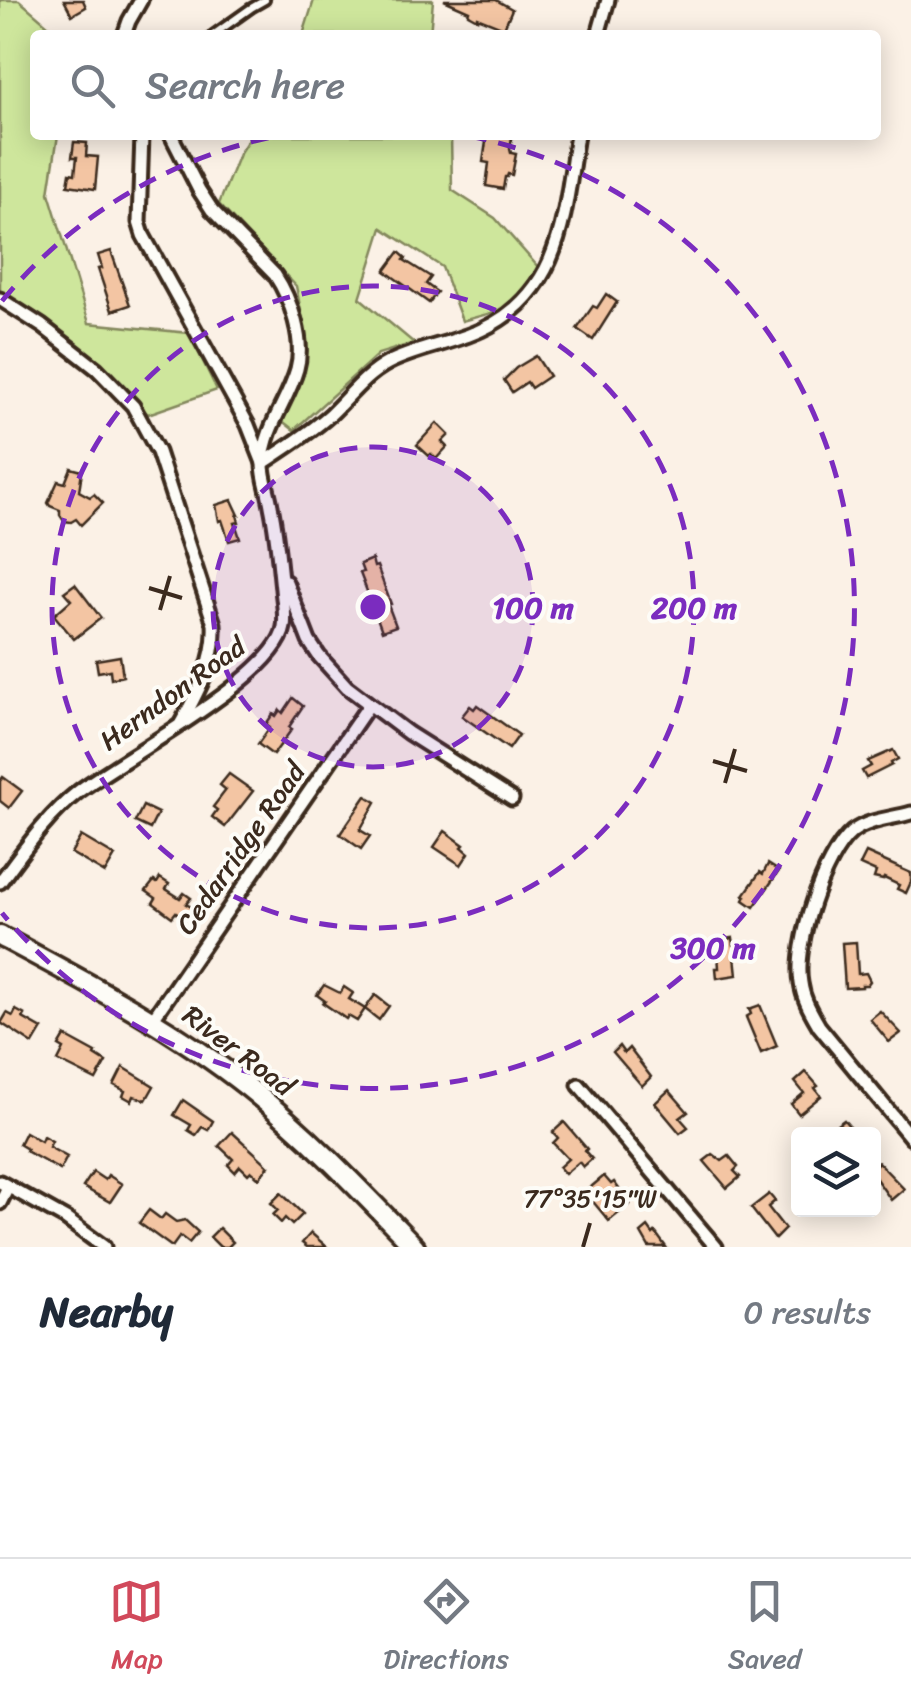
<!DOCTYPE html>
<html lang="en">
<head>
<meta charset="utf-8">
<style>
	:root { --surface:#fff; --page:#f6f6f7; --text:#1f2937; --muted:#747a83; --line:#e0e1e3; --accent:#d1495b }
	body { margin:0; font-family:Sriracha,sans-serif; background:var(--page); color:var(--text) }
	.controls { position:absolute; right:30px; bottom:30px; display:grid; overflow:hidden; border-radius:10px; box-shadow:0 5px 25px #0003 }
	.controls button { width:90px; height:90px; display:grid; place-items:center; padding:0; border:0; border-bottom:2px solid var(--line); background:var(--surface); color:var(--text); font:50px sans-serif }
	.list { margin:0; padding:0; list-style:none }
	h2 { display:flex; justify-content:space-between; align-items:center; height:130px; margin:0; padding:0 40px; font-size:42px }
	h2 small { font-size:32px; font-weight:400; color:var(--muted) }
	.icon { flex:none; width:55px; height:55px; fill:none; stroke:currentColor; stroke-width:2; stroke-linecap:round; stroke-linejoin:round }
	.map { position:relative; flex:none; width:911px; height:1247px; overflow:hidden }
	.search { position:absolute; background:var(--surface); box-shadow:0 5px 25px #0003; left:30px; right:30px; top:30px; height:110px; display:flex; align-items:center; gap:25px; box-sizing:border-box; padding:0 35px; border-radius:10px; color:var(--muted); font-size:38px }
	.sheet { height:310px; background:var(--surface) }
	nav { display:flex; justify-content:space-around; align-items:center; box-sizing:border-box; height:140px; border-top:2px solid var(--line); background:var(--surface); font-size:28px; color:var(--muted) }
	nav a { display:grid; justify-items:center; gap:5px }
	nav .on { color:var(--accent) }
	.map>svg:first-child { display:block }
	.green { fill:#cee69c; stroke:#84885d; stroke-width:2.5 }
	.building { fill:#f3c5a3; stroke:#3b2a1e; stroke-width:2.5 }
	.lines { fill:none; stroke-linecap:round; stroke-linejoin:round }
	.service-casing { stroke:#3b2a1e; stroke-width:14 }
	.minor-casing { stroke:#3b2a1e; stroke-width:19 }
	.secondary-casing { stroke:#3b2a1e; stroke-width:25 }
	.service { stroke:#fdfcf7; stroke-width:6 }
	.minor { stroke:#fdfcf7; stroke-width:11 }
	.secondary { stroke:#fdfcf7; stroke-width:18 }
	.ticks { fill:none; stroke:#3b2a1e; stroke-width:4 }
	.ring { fill:none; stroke:#7b2cbf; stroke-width:5; stroke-dasharray:18 12 }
	.labels { text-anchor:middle; stroke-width:8; stroke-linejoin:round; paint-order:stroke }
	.street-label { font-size:28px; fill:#3b2a1e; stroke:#fdfcf7 }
	.ticks-label { font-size:25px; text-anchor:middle; fill:#3b2a1e; stroke:#fdfcf7; stroke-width:8; stroke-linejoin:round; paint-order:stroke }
	.centre { fill:#7b2cbf; stroke:#fdfcf7; stroke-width:5 }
	.ring-label { font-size:30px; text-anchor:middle; font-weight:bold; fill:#7b2cbf; stroke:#fdfcf7; stroke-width:8; stroke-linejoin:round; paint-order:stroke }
</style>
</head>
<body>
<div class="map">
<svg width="911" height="1247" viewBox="0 0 911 1247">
	<rect width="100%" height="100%" fill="#fbf1e6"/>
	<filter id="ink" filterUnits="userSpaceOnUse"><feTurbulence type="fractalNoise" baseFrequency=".01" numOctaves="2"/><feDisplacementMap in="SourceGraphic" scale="20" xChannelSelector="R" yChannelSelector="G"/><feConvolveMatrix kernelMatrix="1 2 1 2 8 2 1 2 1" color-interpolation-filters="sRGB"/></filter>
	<g filter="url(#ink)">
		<g class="green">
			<polygon points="0,0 19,0 56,32 56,35 35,35 35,135 58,135 49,193 89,323 189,333 217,390 148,414 45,322 0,294"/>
			<polygon points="314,0 433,0 430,35 303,35"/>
			<polygon points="251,135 451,135 452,190 495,218 539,268 506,309 462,321 442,267 382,228 360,298 414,343 378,354 294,430 281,420 304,363 304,326 296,286 219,204 239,154"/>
		</g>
		<g class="building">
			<polygon points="64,0 83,0 86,7 72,15"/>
			<polygon points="444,0 496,0 512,9 504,28 477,17 477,19 468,14 469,11"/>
			<polygon points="487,135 512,137 510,149 511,153 516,154 512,175 508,174 507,177 505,177 503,189 486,186 489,163 483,162"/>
			<polygon points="74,142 87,143 86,156 98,157 95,189 68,185 70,173 75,174 77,157 72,157"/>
			<polygon points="111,251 130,305 112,311 98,269 102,268 98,255"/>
			<polygon points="399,252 406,258 404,260 431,277 426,284 437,292 429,303 385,271"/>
			<polygon points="606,294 617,302 593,340 577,329 593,306 597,308"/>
			<polygon points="536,356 549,376 531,388 527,382 512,392 504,380 516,368"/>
			<polygon points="437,423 449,435 442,442 447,447 436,459 431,454 429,456 417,445"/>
			<polygon points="71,468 82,471 79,491 90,497 94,494 103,503 81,525 76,519 71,522 64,521 60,515 60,510 50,506 48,503 58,481 65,483"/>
			<polygon points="232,500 239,515 237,515 239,522 235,523 240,538 229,541 222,520 219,521 216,505"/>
			<polygon points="372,559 374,567 377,566 391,604 388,605 396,626 382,631 360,573 363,572 360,564"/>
			<polygon points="75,584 101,618 74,639 54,615 71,600 64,592"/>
			<polygon points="120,656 123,676 111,679 110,670 98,672 96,660"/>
			<polygon points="293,698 303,706 289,727 292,729 273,755 258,744 270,727 266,724 273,714 276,716 280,710 283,713"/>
			<polygon points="477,705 519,735 509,749 462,716 470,706 474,709"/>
			<polygon points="893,750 898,759 891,763 892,765 866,778 862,771 871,766 868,761"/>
			<polygon points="229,774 253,791 225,827 212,817 217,810 213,807 226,790 220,785"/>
			<polygon points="3,777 22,791 9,808 0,801 0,781"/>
			<polygon points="366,796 376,802 360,830 370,836 361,849 340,834"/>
			<polygon points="143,806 158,813 150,829 135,822"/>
			<polygon points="445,831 464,845 462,847 469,853 461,865 434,847"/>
			<polygon points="81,836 115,856 105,873 71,853"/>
			<polygon points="866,853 911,873 911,882 906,893 897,889 899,885 884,878 883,880 874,878 876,872 860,865"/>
			<polygon points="768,864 779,871 754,907 744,900 746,896 744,895 760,872 763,874"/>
			<polygon points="160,878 169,884 166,889 180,898 184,893 191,898 186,904 193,908 185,919 176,912 172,917 153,903 156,898 146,891 154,881 157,883"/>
			<polygon points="733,938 734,945 739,944 740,956 735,956 737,975 717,978 716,968 719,968 717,940"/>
			<polygon points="856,942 858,974 866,973 870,981 867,985 862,985 862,987 845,988 842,943"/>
			<polygon points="324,985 340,993 344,987 353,993 349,999 365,1009 357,1021 348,1016 346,1019 323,1003 325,1001 317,995"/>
			<polygon points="375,995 389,1006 379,1020 365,1009"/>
			<polygon points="760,1005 777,1046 761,1053 746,1017 751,1014 749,1009"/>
			<polygon points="16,1010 25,1015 23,1018 42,1029 33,1044 1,1023 7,1013 13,1016"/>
			<polygon points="880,1011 901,1033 889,1042 870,1019"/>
			<polygon points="65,1036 96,1053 95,1055 106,1062 96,1080 58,1061 64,1049 59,1046"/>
			<polygon points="619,1046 624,1053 629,1048 651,1077 642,1086 613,1052"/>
			<polygon points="123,1067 154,1086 146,1100 134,1096 132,1101 123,1096 125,1091 114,1085"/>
			<polygon points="806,1072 818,1086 815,1088 821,1096 799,1114 791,1104 804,1093 795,1082"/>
			<polygon points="669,1090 688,1112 680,1118 688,1127 680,1133 655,1103"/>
			<polygon points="183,1100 213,1121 208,1130 202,1127 196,1135 188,1130 191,1125 174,1115"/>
			<polygon points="844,1120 856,1134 828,1134 833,1128"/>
			<polygon points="564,1122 587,1149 585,1151 592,1159 583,1167 579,1162 565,1174 559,1167 568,1159 553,1143 558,1138 553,1132"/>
			<polygon points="25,1132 41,1141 43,1136 52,1141 49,1147 67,1157 60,1170 26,1151 27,1149 19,1144"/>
			<polygon points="232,1132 269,1166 259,1178 251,1171 248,1174 240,1166 235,1172 228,1165 233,1159 219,1146"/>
			<polygon points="713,1154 722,1161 729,1156 738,1167 734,1171 740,1177 727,1188 704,1161"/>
			<polygon points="878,1162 904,1189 891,1200 874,1176 874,1167"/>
			<polygon points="93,1172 105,1180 108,1175 122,1184 110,1202 83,1187"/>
			<polygon points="604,1176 611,1184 614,1182 630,1204 609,1221 585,1192"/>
			<polygon points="281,1193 303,1214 292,1225 285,1218 281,1223 273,1215 278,1210 271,1203"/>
			<polygon points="769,1194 775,1201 768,1207 785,1229 775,1239 751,1208"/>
			<polygon points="149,1210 161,1219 165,1214 176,1222 185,1220 198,1232 189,1243 180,1236 172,1247 139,1223"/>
			<polygon points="648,1227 653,1234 655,1232 666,1247 649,1247 641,1233"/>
			<polygon points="219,1228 233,1242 228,1247 220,1247 210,1237"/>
			<polygon points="311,1233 327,1247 307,1247 302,1243"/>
		</g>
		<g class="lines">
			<g class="service-casing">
				<polyline id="service" points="213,35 251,8 265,0"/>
			</g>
			<g class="minor-casing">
				<g id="minor">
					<polyline points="124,35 129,21 141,0"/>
					<polyline points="598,35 608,0"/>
					<path d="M142,135L139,222L143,235L248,425L263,463C286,448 310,433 331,414C349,397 365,375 388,363C417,348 451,344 481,330C563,292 564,213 577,135"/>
					<path d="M0,299L42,326L97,369L133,406L158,452L214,624C216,660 198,692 181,723"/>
					<polyline points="286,582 309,641 319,656 347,687 408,733 512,799"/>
					<path d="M911,813C891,819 869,819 852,832C823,856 794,946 801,983C803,999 811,1012 819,1026L911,1138"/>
					<path d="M0,882C24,850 47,816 79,791C122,758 276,677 284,627C286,614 283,601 282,589C279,561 277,534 271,506C269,492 262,475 263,461C265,427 288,401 297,369C305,341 291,299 275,275L212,210L199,190L171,135"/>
					<polyline points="152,1020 369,705"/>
					<polyline points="579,1085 716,1247"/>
					<polyline points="0,1182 66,1219 104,1247"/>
					<polyline points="0,1203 8,1187"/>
				</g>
			</g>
			<g class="secondary-casing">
				<path id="secondary" d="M0,936C86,982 172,1027 249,1088C309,1136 362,1192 415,1247"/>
			</g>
			<use href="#service" class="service"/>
			<use href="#minor" class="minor"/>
			<use href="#secondary" class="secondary"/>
		</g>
	</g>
	<path class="ticks" d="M149,588L182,598M160,610L170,576M713,761L747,771M725,783L735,749M583,1247L590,1223"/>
	<circle cx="373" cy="607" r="160" fill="#7b2cbf" fill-opacity=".12"/>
	<g class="ring">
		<circle cx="373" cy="607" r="160"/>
		<circle cx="373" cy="607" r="321"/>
		<path d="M2 301A481 481 0 0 1 277 136M469 136A481 481 0 1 1 2 913"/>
	</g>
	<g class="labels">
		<g class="street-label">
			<text transform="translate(172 693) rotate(-36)" y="10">Herndon Road</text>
			<text transform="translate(240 848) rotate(-55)" y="10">Cedarridge Road</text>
			<text transform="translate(239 1050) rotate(37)" y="10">River Road</text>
		</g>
	</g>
	<g class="ticks-label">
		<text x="590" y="1207">77°35'15"W</text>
	</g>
	<circle cx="373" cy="607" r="15" class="centre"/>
	<g class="ring-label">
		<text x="533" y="618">100 m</text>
		<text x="694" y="618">200 m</text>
		<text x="713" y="958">300 m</text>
	</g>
</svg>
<div class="controls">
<button><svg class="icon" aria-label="layers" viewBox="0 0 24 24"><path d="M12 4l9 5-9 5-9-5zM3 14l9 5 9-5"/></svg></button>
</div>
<div class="search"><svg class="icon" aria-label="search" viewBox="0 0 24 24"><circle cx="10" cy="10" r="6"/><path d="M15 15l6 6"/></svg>Search here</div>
</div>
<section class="sheet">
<h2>Nearby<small>0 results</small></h2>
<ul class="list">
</ul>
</section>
<nav>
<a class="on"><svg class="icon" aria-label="map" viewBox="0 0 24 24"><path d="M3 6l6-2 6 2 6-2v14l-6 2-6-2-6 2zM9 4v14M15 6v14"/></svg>Map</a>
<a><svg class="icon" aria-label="directions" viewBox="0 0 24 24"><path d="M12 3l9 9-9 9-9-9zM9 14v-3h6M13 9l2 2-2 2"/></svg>Directions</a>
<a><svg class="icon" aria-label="saved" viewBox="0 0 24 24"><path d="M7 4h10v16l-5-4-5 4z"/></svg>Saved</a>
</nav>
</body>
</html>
